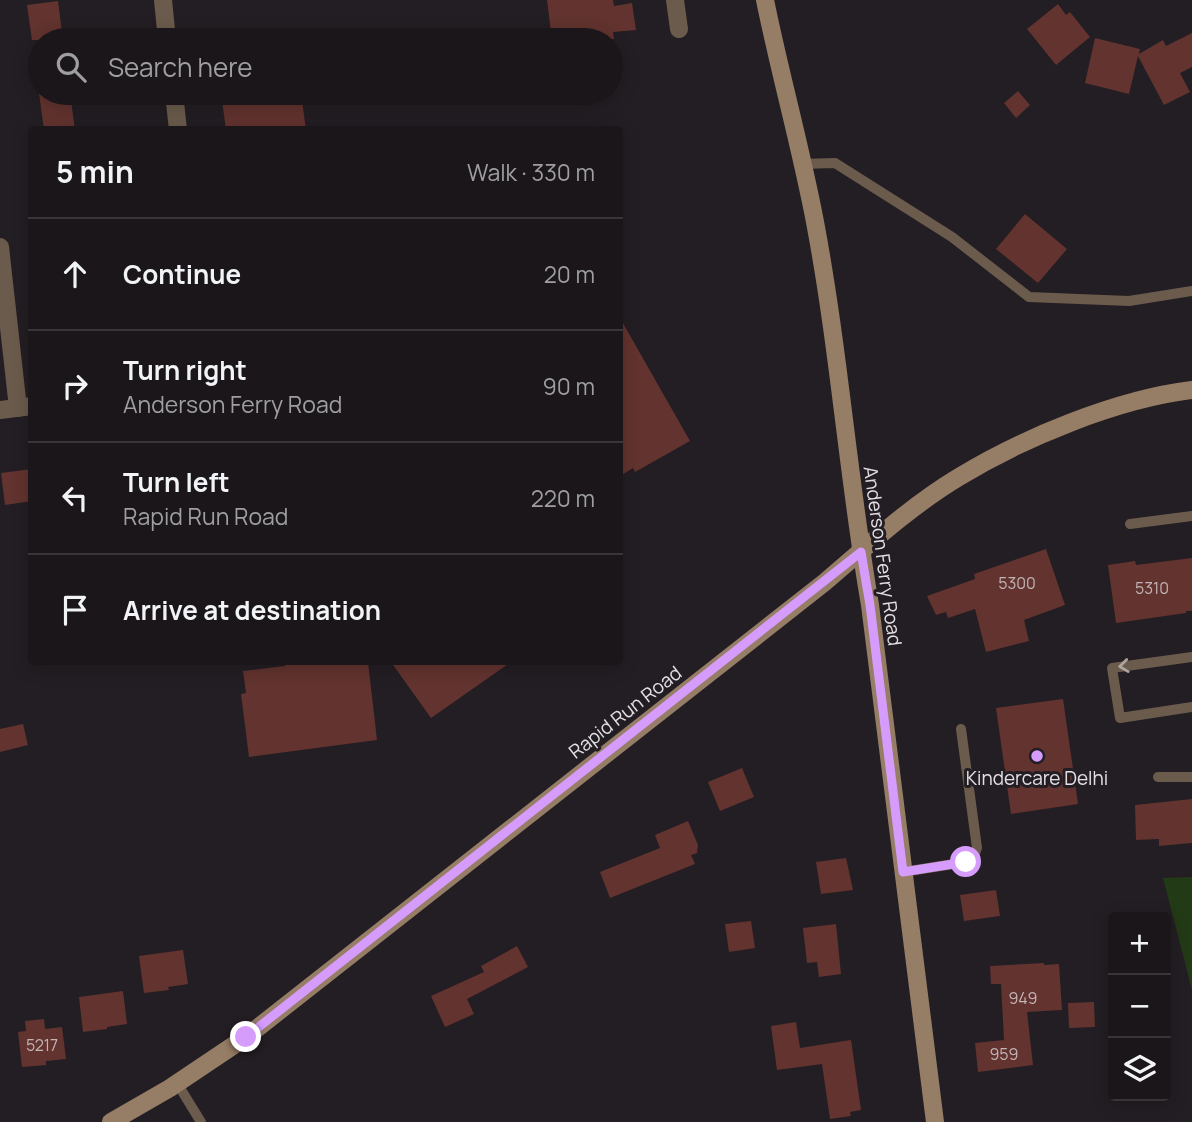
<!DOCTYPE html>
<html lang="en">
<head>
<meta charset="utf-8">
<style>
	:root { --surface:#1a161a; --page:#231f23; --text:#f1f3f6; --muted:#9f9fa2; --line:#383539 }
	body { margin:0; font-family:Manrope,sans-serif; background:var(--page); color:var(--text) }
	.controls { position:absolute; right:21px; bottom:21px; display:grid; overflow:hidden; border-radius:7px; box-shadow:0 4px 18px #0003 }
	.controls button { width:63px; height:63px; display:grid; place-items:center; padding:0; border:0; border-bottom:2px solid var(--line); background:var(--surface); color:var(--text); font:35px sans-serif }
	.stop { position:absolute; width:21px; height:21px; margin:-16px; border:5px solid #d59cfb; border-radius:50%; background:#fff }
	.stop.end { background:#d59cfb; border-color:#fff; box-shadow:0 2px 7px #0008 }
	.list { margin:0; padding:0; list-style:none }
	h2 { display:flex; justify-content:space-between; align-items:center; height:91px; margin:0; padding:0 28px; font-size:30px }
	h2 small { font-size:23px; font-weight:400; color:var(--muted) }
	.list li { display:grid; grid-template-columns:46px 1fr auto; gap:21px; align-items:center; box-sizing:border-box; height:112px; padding:0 28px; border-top:2px solid var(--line) }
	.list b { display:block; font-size:26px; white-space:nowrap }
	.list p { margin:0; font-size:23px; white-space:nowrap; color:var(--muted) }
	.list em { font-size:23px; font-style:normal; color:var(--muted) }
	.icon { flex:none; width:38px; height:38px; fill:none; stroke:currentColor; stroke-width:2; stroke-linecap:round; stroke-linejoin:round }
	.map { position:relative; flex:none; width:1192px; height:1122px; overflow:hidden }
	.search { position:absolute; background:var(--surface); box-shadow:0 4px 18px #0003; left:28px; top:28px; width:595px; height:77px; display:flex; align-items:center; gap:18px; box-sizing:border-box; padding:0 24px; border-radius:38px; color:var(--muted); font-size:26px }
	.panel { position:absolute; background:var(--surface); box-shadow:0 4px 18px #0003; left:28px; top:126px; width:595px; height:539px; border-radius:7px }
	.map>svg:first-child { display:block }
	.green { fill:#233a16 }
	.building { fill:#62332f }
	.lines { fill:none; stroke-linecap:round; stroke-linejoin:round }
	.lane { stroke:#6b5b4c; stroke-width:10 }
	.street { stroke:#6b5b4c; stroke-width:18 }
	.secondary { stroke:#967d65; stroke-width:18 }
	.oneway { stroke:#ada49f }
	.route { stroke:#d59cfb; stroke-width:9 }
	.poi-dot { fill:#d59cfb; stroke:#231e23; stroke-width:2.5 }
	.labels { text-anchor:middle; stroke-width:6; stroke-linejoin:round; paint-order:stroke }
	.number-label { font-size:16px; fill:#c3b4b6 }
	.street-label { font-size:19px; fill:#e3dfe3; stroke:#231e23 }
	.poi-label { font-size:19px; fill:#e3dfe3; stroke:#231e23 }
</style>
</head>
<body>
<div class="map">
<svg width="1192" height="1122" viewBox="0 0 1192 1122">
	<rect width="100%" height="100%" fill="#231e23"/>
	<polygon class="green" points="1192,877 1192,990 1163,878"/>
	<g class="building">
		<polygon points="547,0 613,0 614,6 632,3 636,30 613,32 614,39 603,40 552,40"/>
		<polygon points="58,1 63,40 32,40 27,5"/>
		<polygon points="1058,4 1066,15 1070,12 1090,37 1056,65 1027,29"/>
		<polygon points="1192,33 1192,67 1180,73 1190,92 1164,105 1138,56 1129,94 1085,83 1095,38 1140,49 1139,54 1163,40 1166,46"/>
		<polygon points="1018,91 1030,105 1016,118 1004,103"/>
		<polygon points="39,93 70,93 75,130 44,130"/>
		<polygon points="221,93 301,93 306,130 226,130"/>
		<polygon points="1025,214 1067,249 1038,283 996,249"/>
		<polygon points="620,318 690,441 635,472 633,468 620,476"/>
		<polygon points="32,469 32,501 5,505 1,473"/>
		<polygon points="1046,549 1065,605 1024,620 1029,641 986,652 975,609 948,618 946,612 936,615 927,596 975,579 974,574"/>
		<polygon points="1192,558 1192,611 1186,611 1186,613 1116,623 1108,565 1135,561 1136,565"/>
		<polygon points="284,662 368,662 377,740 249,757 241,694 246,693 243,671 285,666"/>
		<polygon points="391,662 511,662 431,718"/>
		<polygon points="1063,699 1078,804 1011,814 996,708"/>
		<polygon points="23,724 28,745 0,752 0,729"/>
		<polygon points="742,768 754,797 720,811 708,782"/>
		<polygon points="1192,799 1192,843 1159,846 1159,839 1136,840 1135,805"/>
		<polygon points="688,821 698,845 697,853 691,855 695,864 610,898 600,872 660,848 655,835"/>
		<polygon points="846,858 853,890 821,894 816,862"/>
		<polygon points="996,890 1000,916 964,921 960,895"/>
		<polygon points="751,921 755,948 729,952 725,924"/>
		<polygon points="836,924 841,974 819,977 817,962 807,963 803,928"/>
		<polygon points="517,946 528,967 467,999 474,1014 445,1027 431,996 484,972 481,966"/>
		<polygon points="183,950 188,984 168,987 169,990 144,993 139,956"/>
		<polygon points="1044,963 1044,965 1059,964 1062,1010 1027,1012 1033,1065 978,1072 975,1043 1004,1040 1001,984 991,984 990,966"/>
		<polygon points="123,991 127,1024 107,1027 107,1029 83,1032 79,997"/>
		<polygon points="1094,1002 1095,1027 1069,1028 1068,1003"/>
		<polygon points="44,1019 45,1029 62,1027 66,1059 46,1061 46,1065 22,1067 18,1032 26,1031 25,1021"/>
		<polygon points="796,1022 800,1048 851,1040 861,1110 850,1112 851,1116 830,1119 822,1064 777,1070 771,1026"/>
	</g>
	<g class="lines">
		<g class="lane">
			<polyline points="801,164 835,163 952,237 1029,297 1129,301 1192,291"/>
			<polyline points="1130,524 1192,516"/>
			<polyline points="1192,657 1112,668 1120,718 1192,707"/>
			<polyline points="1158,777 1192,777"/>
			<polyline points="903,872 966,862 974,856 977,848 961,729"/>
			<polyline points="177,1083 201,1122"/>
		</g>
		<g class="street">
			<polyline points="163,0 167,40"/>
			<polyline points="675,0 679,29"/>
			<polyline points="174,93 178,130"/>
			<polyline points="0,247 18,408"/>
			<polyline points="0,410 32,406"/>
		</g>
		<g class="secondary">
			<path d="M765,0C780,74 801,148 815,222C839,349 848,478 870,605L935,1122"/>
			<path d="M111,1122L170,1088L246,1037L825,582C866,547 912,505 959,477C1023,438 1117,399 1192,390"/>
		</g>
	</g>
	<defs><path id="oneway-chevron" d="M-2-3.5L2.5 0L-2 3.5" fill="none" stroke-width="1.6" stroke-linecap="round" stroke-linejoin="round" transform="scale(1.75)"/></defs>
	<use class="oneway" href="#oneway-chevron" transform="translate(1124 666) rotate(173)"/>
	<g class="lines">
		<polyline class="route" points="246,1037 861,552 870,605 903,872 966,862"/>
	</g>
	<circle class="poi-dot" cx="1037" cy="756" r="7"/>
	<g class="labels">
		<g class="number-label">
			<text x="1017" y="589">5300</text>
			<text x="1152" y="594">5310</text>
			<text x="1023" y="1004">949</text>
			<text x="42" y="1051">5217</text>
			<text x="1004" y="1060">959</text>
		</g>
		<g class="street-label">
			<text transform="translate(883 556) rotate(82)" y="7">Anderson Ferry Road</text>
			<text transform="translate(625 712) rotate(-38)" y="7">Rapid Run Road</text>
		</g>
		<g class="poi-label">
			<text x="1037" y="785">Kindercare Delhi</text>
		</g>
	</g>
</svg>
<div class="controls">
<button>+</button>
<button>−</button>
<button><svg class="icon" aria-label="layers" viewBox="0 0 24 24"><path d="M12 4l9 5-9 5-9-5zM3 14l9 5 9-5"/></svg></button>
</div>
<div class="stop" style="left:966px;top:862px"></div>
<div class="stop end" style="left:246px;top:1037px"></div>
<div class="search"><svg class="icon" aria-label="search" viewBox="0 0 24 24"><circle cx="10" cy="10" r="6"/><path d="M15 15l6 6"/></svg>Search here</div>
<section class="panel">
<h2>5 min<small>Walk · 330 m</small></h2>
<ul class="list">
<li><svg class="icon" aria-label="ahead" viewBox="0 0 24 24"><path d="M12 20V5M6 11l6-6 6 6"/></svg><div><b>Continue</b></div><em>20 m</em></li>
<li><svg class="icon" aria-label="right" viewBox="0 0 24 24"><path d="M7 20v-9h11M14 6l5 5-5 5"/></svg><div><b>Turn right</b><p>Anderson Ferry Road</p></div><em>90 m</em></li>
<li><svg class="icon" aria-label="left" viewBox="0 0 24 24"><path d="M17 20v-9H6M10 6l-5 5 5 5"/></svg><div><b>Turn left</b><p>Rapid Run Road</p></div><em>220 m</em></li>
<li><svg class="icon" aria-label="arrive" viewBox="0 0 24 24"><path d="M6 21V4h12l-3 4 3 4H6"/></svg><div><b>Arrive at destination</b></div></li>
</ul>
</section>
</div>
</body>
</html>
